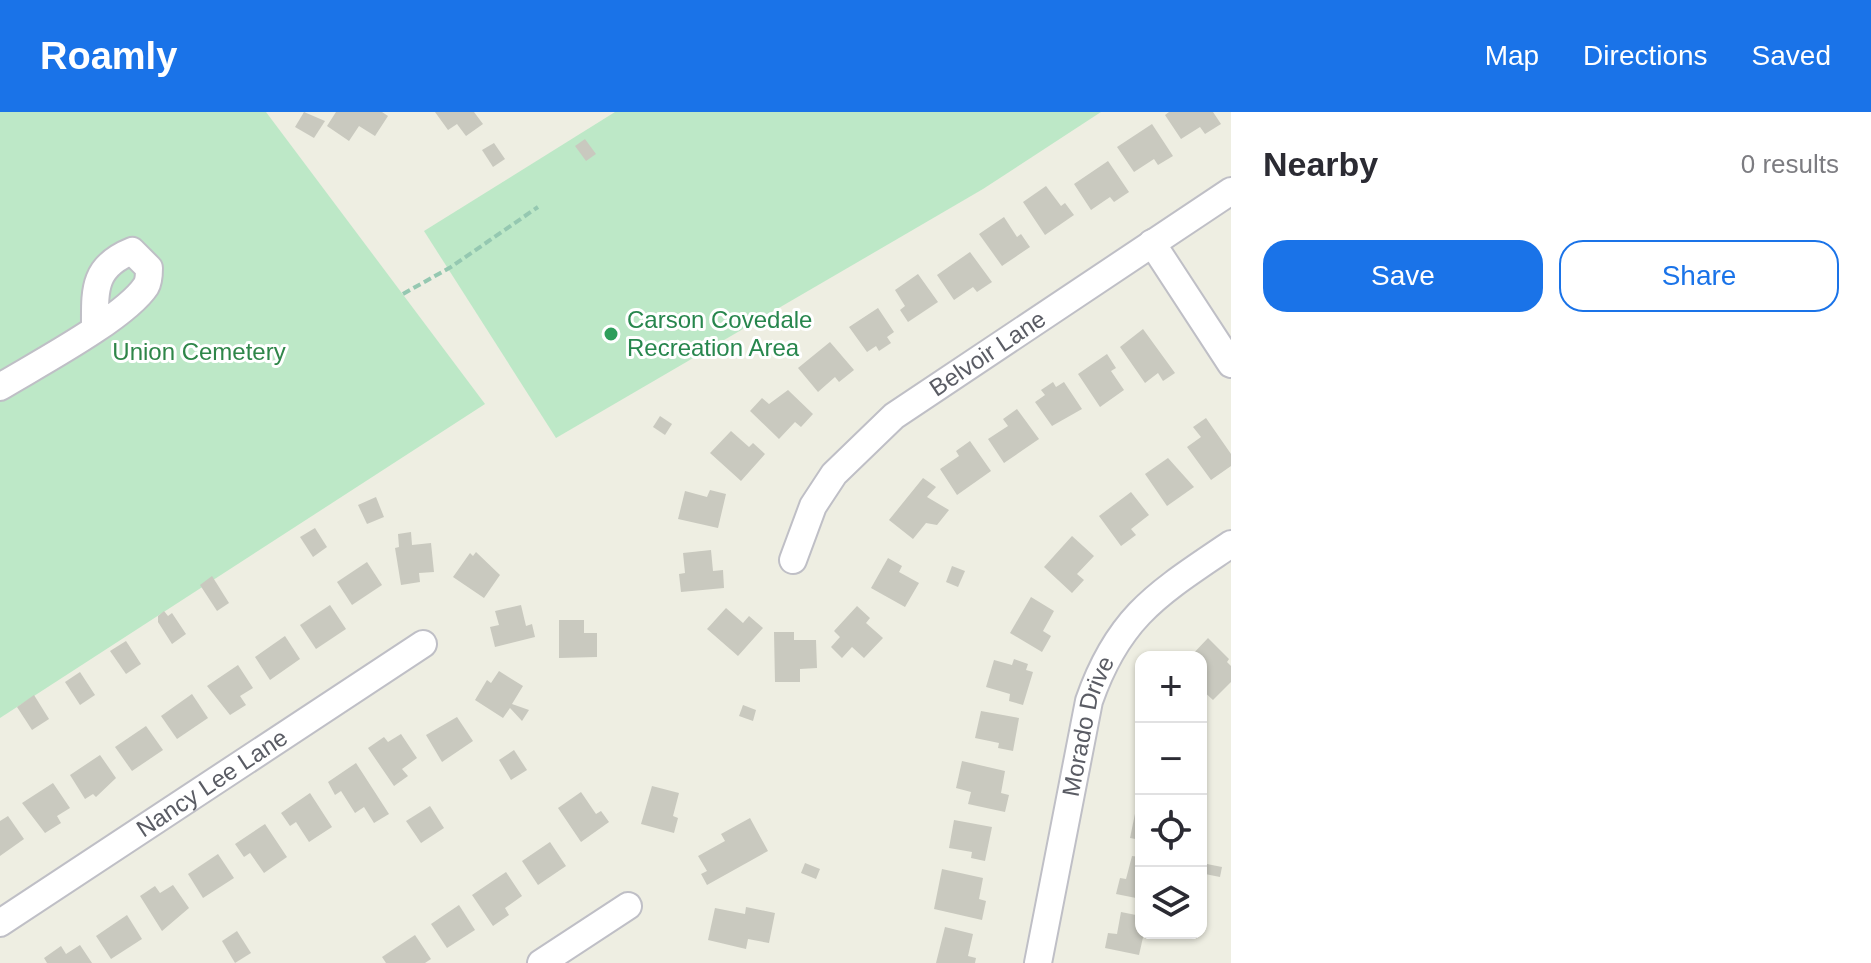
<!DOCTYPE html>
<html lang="en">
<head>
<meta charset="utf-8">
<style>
	:root { --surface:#fff; --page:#f2f2f3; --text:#2b2b33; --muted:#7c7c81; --line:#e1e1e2; --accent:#1a73e8 }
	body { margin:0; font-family:Arial,sans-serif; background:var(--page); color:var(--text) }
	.controls { position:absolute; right:24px; bottom:24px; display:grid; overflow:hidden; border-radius:16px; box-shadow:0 2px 6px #0004 }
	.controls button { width:72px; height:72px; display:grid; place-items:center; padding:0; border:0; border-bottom:2px solid var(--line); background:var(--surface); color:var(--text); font:40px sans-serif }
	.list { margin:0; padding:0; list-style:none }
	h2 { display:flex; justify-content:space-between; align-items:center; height:104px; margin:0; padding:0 32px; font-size:34px }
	h2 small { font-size:26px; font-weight:400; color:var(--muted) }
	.actions { display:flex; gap:16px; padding:24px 32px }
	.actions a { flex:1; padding:18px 0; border:2px solid var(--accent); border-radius:24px; text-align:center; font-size:28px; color:var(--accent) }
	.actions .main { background:var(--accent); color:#fff }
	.icon { flex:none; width:44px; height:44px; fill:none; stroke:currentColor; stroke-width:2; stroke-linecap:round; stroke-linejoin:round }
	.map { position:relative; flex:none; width:1231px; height:851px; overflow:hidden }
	header { display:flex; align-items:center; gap:48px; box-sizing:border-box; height:112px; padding:0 40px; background:var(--accent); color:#fff }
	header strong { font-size:38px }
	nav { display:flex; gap:44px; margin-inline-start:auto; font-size:28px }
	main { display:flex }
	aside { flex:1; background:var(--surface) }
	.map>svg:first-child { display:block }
	.green { fill:#bde8c7 }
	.building { fill:#c9c9bf }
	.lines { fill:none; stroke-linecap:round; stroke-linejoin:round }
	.minor-casing { stroke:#bfbfc6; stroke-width:30 }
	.path { stroke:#95c8b1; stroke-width:4; stroke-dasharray:8 4; stroke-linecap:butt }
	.minor { stroke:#fff; stroke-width:26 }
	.leisure-dot { fill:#2e9e5b; stroke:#fff; stroke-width:3 }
	.labels { text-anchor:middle; stroke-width:6; stroke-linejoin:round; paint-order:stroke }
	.leisure-label { font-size:24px; fill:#27864d; stroke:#fff; text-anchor:start }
	.park-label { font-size:24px; fill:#2f8649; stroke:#fff }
	.street-label { font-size:24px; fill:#5a5c64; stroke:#fff }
</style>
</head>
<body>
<header>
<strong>Roamly</strong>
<nav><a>Map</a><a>Directions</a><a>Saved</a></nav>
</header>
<main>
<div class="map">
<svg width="1231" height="851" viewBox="0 0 1231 851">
	<rect width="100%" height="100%" fill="#eeeee2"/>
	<g class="green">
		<polygon points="0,0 266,0 485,292 0,606"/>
		<polygon points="615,0 1101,0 983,77 556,326 424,119"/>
	</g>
	<g class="building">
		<polygon points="304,0 325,9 314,26 295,15"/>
		<polygon points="336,0 382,0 388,4 375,24 359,14 349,29 327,14"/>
		<polygon points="435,0 474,0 483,12 466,24 457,12 448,18"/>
		<polygon points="1169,0 1213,0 1221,12 1205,22 1200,15 1181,27 1165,3"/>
		<polygon points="1152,12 1173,44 1158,53 1154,47 1134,60 1117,35"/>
		<polygon points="585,27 596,42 586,49 575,34"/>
		<polygon points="494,31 505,47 493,55 482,38"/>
		<polygon points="1108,49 1129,80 1114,90 1110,85 1091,98 1074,72"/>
		<polygon points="1046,74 1061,94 1065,91 1074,103 1045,123 1023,90"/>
		<polygon points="1004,105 1017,125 1021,122 1030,135 1002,154 979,122"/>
		<polygon points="970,140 992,170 977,180 973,175 954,188 937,163"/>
		<polygon points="918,162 938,190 908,210 900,198 905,194 895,178"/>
		<polygon points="878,196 894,220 887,225 891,231 879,239 876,234 867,240 849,215"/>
		<polygon points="1143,217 1175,261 1163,269 1158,261 1145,271 1120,235"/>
		<polygon points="830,230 854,258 839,270 835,265 818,280 798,256"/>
		<polygon points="1107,242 1116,256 1111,259 1124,278 1100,295 1078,262"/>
		<polygon points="1053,270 1056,275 1064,270 1082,297 1052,314 1035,290 1045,283 1041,278"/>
		<polygon points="788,278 813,302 801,315 795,310 779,327 750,299 762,286 769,292"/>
		<polygon points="1017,297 1039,327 1004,351 988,327 1008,314 1003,307"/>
		<polygon points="660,304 672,312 665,323 653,315"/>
		<polygon points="1206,306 1231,342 1231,354 1211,368 1187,335 1201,325 1193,315"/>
		<polygon points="731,319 749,335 753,331 765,342 741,369 710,341"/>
		<polygon points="970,329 991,359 957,383 940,357 959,344 956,339"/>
		<polygon points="1168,346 1194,375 1167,394 1145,362"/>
		<polygon points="923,366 936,375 927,385 949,398 937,413 926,411 913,427 889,408"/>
		<polygon points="710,378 726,382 718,416 678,407 685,379 707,385"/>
		<polygon points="1131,380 1149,403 1131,417 1136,423 1121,434 1099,404"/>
		<polygon points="376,385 384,405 367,412 358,393"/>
		<polygon points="315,416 327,435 313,445 300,425"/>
		<polygon points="411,420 412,433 431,431 434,460 419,461 420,470 401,473 395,436 399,435 398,422"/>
		<polygon points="1072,424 1094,444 1077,462 1084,468 1072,481 1044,455"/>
		<polygon points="711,438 713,459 723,458 724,476 681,480 679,462 685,461 683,441"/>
		<polygon points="476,440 500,463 484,486 453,465 470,441 473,444"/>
		<polygon points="888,446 902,454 899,460 919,471 905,495 871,476"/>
		<polygon points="367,450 382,473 352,493 337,470"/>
		<polygon points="952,454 965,459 958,475 946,470"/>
		<polygon points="212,464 229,491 217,499 200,473"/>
		<polygon points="1031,485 1054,499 1043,519 1051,524 1042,540 1010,521"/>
		<polygon points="330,493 346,517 316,537 300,513"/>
		<polygon points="521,493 526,514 532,512 535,525 495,535 490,515 499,513 495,499"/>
		<polygon points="857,494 870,506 866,511 883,526 864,546 852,535 842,546 831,535 840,525 834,519"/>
		<polygon points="726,496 743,511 749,504 763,516 738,544 707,517"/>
		<polygon points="164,499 168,504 172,501 186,522 172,532 158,510 158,504"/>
		<polygon points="559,508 584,508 584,521 597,521 597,545 559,546"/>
		<polygon points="774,520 794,520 794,528 816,528 817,556 800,557 800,570 775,570"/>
		<polygon points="285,524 300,547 270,568 255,545"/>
		<polygon points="1208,526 1229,547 1227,550 1231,554 1231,570 1213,588 1201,577 1201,545 1180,545 1186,539 1191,544"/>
		<polygon points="126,529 141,552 126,562 110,539"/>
		<polygon points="1014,547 1028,552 1026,558 1033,560 1023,593 1009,589 1010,582 986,575 994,548 1012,553"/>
		<polygon points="238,553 253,576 240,584 246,593 230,603 207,574"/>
		<polygon points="499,559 523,574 512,592 529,598 522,609 510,596 503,606 475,588 487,568 491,571"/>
		<polygon points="80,560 95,583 80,593 65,570"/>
		<polygon points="192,582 208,606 177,627 161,604"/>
		<polygon points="34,583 49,607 32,618 17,595"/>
		<polygon points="743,593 756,598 753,609 739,604"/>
		<polygon points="981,599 1019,606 1013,639 998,636 999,631 975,626"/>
		<polygon points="457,605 473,629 442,650 426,623"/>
		<polygon points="146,614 163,638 132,659 115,635"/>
		<polygon points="401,622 417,646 402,657 408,664 394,674 368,636 384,625 388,630"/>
		<polygon points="514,638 527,658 511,668 499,648"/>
		<polygon points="100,643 116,666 96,685 93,682 85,687 70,663"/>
		<polygon points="962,649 1005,659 1001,681 1009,683 1005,700 968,692 971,680 956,676"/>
		<polygon points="356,651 389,702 374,711 364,695 355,701 341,679 335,683 328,670"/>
		<polygon points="53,671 70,696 57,704 61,711 45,721 22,691"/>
		<polygon points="652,674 679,681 673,704 678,706 674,721 641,712"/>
		<polygon points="581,680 596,702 601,699 609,710 581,730 558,696"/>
		<polygon points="310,681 332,715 309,730 296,710 290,714 281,701"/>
		<polygon points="1137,692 1141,693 1141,728 1130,726"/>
		<polygon points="430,694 444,716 421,731 406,709"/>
		<polygon points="8,704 24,727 0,744 0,709"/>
		<polygon points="750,706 768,739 707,773 701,762 707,759 698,744 725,729 721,722"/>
		<polygon points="954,708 992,715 985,749 971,746 972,740 949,736"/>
		<polygon points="265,712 287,745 264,761 250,741 244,745 235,732"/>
		<polygon points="550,730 566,754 538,773 522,749"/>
		<polygon points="218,742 234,766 203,786 188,762"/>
		<polygon points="1132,744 1141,745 1141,787 1116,782 1120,766 1126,767"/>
		<polygon points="805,751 820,757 816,767 801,761"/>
		<polygon points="1207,752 1222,755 1220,765 1205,762"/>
		<polygon points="942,757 983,766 979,787 986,789 982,808 934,797"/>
		<polygon points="506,760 522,784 505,796 509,803 493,814 472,783"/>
		<polygon points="173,773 189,796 162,819 140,784 155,774 160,781"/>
		<polygon points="459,793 475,818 447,836 431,812"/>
		<polygon points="746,795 775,801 769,831 748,827 746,837 708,828 715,796 745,802"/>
		<polygon points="1121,800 1141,804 1144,821 1139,843 1105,836 1108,821 1117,822"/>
		<polygon points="127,803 142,827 111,847 96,824"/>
		<polygon points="945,815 973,822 968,844 976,846 975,851 936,851"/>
		<polygon points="237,819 251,841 235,851 222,829"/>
		<polygon points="415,823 431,847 425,851 386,851 382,845"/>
		<polygon points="80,833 92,851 47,851 44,846 61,834 66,842"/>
	</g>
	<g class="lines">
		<g class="minor-casing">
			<g id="minor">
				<polyline points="1152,131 1231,252"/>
				<path d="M0,275C36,253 125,206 146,174C149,169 149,162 149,156L132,139C92,155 95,179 95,217"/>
				<path id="s1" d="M793,448L813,394L834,362L894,304L1231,79"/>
				<path id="s2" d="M0,811L423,532"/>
				<polyline points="541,851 628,794"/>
				<path id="s3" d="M1038,851L1089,589C1119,503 1159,481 1231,432"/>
			</g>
		</g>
		<polyline class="path" points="403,182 451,155 538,95"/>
		<use href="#minor" class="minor"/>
	</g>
	<circle class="leisure-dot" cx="611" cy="222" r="8"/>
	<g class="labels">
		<g class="leisure-label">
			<text x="627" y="216">Carson Covedale<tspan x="627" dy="28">Recreation Area</tspan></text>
		</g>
		<g class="park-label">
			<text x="199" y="248">Union Cemetery</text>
		</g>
		<g class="street-label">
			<text dy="8" stroke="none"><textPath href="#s1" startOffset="292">Belvoir Lane</textPath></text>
			<text dy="8" stroke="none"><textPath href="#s3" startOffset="242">Morado Drive</textPath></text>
			<text dy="8" stroke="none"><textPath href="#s2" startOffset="254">Nancy Lee Lane</textPath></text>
		</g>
	</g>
</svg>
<div class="controls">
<button>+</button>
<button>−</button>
<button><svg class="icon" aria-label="locate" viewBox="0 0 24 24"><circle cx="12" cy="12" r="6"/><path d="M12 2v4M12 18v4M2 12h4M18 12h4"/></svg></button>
<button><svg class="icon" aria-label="layers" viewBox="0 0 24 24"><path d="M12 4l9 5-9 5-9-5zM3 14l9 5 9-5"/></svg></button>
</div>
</div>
<aside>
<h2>Nearby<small>0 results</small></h2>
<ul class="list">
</ul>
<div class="actions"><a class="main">Save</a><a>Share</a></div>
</aside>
</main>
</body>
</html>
